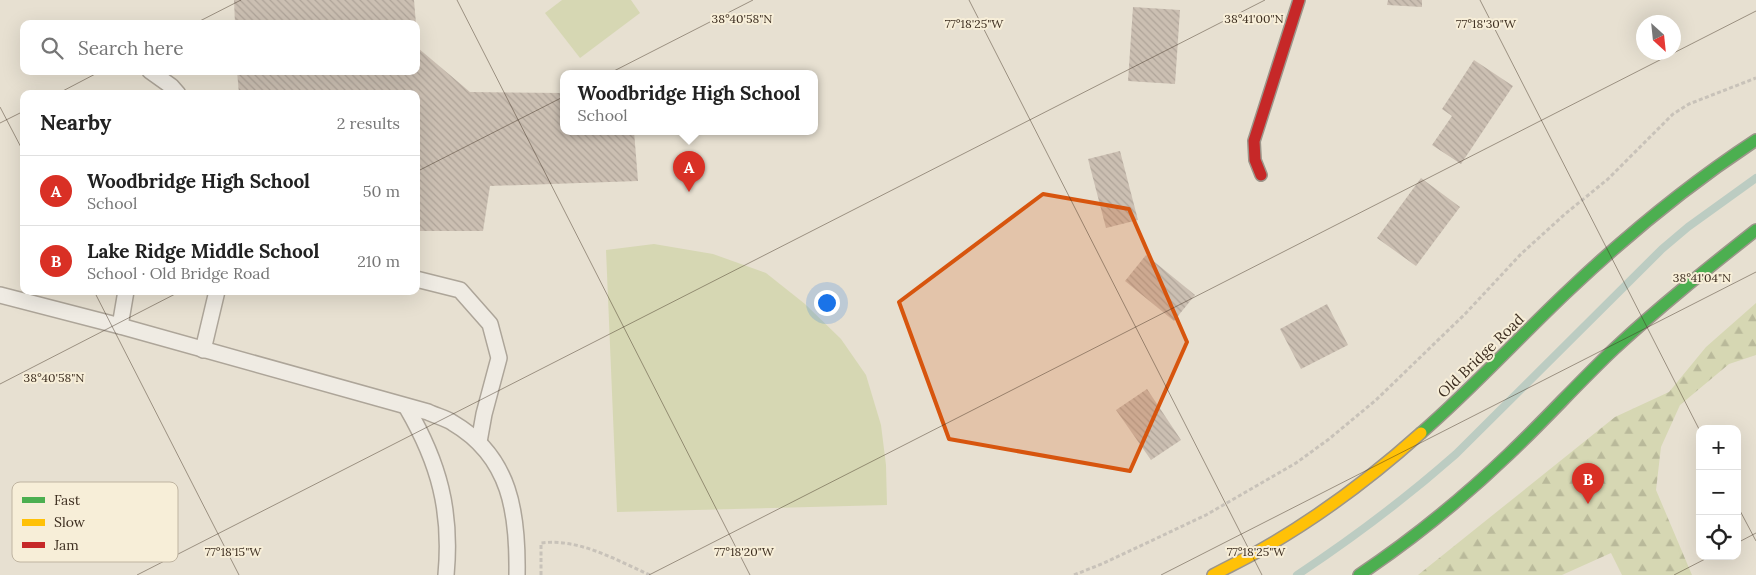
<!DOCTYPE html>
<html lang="en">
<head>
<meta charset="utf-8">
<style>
	:root { --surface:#fff; --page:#f2f2f2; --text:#222; --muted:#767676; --line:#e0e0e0; --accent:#d93025 }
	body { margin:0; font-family:Lora,serif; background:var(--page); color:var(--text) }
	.controls { position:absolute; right:15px; bottom:15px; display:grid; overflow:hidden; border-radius:10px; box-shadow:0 5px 20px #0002 }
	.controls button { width:45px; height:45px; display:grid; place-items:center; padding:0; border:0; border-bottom:1px solid var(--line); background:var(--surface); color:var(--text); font:25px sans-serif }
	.compass { position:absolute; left:1636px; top:15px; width:45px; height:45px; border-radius:50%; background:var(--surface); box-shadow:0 5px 20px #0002; rotate:153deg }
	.you { position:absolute; left:826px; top:302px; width:18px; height:18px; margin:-12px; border:4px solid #fff; border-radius:50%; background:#1a73e8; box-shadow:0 0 0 8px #1a73e833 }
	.badge { display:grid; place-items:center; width:32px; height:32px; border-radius:50%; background:var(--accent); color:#fff; font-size:16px; font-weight:700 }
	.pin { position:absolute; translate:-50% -41px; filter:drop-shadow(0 1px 2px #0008) }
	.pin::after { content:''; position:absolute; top:26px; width:18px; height:15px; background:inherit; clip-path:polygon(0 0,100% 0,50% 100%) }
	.popup { position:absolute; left:560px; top:70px; width:258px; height:65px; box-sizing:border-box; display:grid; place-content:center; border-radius:10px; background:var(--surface); filter:drop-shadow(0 1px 4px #0005); font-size:16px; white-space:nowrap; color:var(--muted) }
	.popup b { font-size:19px; color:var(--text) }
	.popup::after { content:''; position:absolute; left:50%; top:100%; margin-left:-10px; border:10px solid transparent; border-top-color:var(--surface) }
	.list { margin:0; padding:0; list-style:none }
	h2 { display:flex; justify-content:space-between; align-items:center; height:65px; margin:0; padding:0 20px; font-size:21px }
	h2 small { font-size:16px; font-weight:400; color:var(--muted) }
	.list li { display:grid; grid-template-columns:32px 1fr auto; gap:15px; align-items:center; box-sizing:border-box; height:70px; padding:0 20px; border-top:1px solid var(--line) }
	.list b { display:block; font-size:19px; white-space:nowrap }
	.list p { margin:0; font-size:16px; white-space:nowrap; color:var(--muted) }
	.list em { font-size:16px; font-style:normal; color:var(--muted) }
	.icon { flex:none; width:28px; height:28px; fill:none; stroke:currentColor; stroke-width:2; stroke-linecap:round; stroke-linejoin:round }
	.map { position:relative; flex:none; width:1756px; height:575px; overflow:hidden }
	.search { position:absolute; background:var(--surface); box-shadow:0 5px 20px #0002; left:20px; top:20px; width:400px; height:55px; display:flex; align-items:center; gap:12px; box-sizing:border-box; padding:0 18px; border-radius:10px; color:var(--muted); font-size:19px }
	.panel { position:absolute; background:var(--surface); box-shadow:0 5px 20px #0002; left:20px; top:90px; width:400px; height:205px; border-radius:10px }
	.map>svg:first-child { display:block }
	.forest { fill:url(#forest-firs) }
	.pitch { fill:#d6d7b3 }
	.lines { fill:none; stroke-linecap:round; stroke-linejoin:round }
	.stream { stroke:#bcccc2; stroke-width:8 }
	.building { fill:url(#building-back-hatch) }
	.lane-casing { stroke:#ada599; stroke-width:18 }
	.fast-casing { stroke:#9c958a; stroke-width:14 }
	.slow-casing { stroke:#9c958a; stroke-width:14 }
	.jam-casing { stroke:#9c958a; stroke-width:14 }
	.path { stroke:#c8c2b9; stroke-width:3; stroke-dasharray:4 2.5; stroke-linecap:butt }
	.lane { stroke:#efebe3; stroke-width:15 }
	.fast { stroke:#4caf50; stroke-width:11 }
	.slow { stroke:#ffc107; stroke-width:11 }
	.jam { stroke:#c62828; stroke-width:11 }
	.marked { fill:#d7550e; fill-opacity:0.2; stroke:#d7550e; stroke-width:4; stroke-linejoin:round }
	.ticks { fill:none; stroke:#3d2e20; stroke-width:1; stroke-opacity:0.45 }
	.labels { text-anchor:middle; stroke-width:4; stroke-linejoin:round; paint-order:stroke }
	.street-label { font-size:15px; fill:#3d2e20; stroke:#f7eed8 }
	.key { fill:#f7eed8; stroke:#bfb4a1; stroke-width:1 }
	.key-label { font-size:14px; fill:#3d2e20 }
	.ticks-label { font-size:12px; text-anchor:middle; fill:#3d2e20; stroke:#f7eed8; stroke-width:4; stroke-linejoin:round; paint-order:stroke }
</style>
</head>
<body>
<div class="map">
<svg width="1756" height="575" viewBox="0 0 1756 575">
	<defs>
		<pattern id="forest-firs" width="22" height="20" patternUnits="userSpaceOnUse" patternTransform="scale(1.25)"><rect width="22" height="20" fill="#d6d7b3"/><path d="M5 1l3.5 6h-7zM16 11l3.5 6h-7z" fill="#b9b99a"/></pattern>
		<pattern id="building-back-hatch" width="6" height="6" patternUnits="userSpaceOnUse" patternTransform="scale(1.25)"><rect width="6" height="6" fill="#cbbfb2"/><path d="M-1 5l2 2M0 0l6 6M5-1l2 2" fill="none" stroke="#afa499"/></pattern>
	</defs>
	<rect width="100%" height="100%" fill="#e7e0d1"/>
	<polygon class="forest" points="1756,303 1756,355 1729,364 1680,405 1661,447 1656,490 1692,575 1622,575 1611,553 1562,575 1418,575 1615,417 1669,392 1706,347"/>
	<g class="pitch">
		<polygon points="562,0 631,0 640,13 580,58 545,13"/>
		<polygon points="654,244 713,254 766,273 805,304 841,339 866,375 881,425 886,465 887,505 617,512 606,250"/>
	</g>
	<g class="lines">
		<path class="stream" d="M1297,575C1353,538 1406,498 1456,454L1662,249L1688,227L1756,178"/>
	</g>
	<g class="building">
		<polygon points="234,0 414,0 416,24 235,24"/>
		<polygon points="1388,0 1422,0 1422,7 1387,5"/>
		<polygon points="1133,7 1180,10 1175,84 1128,81"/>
		<polygon points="416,41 418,41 418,48 470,92 564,93 564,131 634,131 638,181 490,186 483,231 416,231 416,94 239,94 237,71 416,71"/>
		<polygon points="1474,60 1513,86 1461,164 1432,145 1452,116 1442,109"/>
		<polygon points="1120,151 1138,220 1106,228 1088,159"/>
		<polygon points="1421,178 1460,207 1416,266 1377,238"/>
		<polygon points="1146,255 1195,295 1174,321 1125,281"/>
		<polygon points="1327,304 1348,345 1301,369 1280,329"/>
		<polygon points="1147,389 1181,440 1151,460 1116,410"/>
	</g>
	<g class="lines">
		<g class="lane-casing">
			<g id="lane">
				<polyline points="150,71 171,86 178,94"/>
				<polyline points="416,279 460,290 490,324 499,358 484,414 479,442"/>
				<path d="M0,295L120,326L428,412C436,416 446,418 453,423C511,457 518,514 517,575"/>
				<polyline points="120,326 126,291"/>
				<polyline points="203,350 217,291"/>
				<path d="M407,408C439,463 452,511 446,575"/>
			</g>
		</g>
		<g class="fast-casing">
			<g id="fast">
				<path d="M1421,433C1473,388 1519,337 1569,290C1627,235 1689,184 1756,140"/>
				<path d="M1359,575C1413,539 1463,498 1509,454C1545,420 1578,383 1614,349C1659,307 1708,268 1756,230"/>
			</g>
		</g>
		<g class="slow-casing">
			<path id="slow" d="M1213,575C1230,566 1247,558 1264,548C1320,516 1373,476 1421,433"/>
		</g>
		<g class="jam-casing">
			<polyline id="jam" points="1261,175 1255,160 1254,141 1299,0"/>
		</g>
		<g class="path">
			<path d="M541,575V543C579,538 616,560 650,575"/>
			<polyline points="1074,575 1104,563 1206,515 1296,463 1329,439 1376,400 1465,314 1521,254 1565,214 1608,179 1673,114 1689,104 1756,78"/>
		</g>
		<use href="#lane" class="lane"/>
		<use href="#fast" class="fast"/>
		<use href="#slow" class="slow"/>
		<use href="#jam" class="jam"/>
	</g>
	<path class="marked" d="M1043,194L1129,209L1187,342L1130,471L949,439L899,302Z"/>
	<path class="ticks" d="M457,0L750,575M969,0L1262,575M1480,0L1700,431M194,24L241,0M57,94L101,71M0,107L24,153M0,123L24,111M416,172L753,0M94,291L239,575M0,384L181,291M1737,505L1756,541M1737,543L1756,533M137,575L1265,0M649,575L1756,11M1161,575L1756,272M1674,575L1711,556"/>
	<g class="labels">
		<g class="street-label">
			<text transform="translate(1481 356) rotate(-44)" y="5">Old Bridge Road</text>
		</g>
	</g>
	<rect x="12" y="482" width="166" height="80" rx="8" class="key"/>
	<rect x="22" y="497" width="23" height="6" fill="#4caf50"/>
	<rect x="22" y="519" width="23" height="7" fill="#ffc107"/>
	<rect x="22" y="542" width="23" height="6" fill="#c62828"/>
	<g class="key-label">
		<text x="54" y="505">Fast</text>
		<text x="54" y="527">Slow</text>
		<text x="54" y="550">Jam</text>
	</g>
	<g class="ticks-label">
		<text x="742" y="23">38°40'58"N</text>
		<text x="1254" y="23">38°41'00"N</text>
		<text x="974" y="28">77°18'25"W</text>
		<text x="1486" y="28">77°18'30"W</text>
		<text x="1702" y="282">38°41'04"N</text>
		<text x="54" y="382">38°40'58"N</text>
		<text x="233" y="556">77°18'15"W</text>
		<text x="744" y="556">77°18'20"W</text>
		<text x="1256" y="556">77°18'25"W</text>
	</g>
</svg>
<div class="controls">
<button>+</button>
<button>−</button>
<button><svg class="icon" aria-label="locate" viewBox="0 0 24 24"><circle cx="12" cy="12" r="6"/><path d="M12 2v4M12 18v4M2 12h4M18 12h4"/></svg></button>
</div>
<svg class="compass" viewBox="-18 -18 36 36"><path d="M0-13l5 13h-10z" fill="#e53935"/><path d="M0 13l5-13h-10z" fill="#767676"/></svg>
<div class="you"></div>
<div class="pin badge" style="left:689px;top:192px">A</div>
<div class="popup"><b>Woodbridge High School</b>School</div>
<div class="pin badge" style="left:1588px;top:504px">B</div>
<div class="search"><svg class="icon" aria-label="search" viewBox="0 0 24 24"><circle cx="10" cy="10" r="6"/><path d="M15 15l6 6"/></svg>Search here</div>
<section class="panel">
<h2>Nearby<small>2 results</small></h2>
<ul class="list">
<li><span class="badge">A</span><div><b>Woodbridge High School</b><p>School</p></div><em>50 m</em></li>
<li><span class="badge">B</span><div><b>Lake Ridge Middle School</b><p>School · Old Bridge Road</p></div><em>210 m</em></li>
</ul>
</section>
</div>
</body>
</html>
